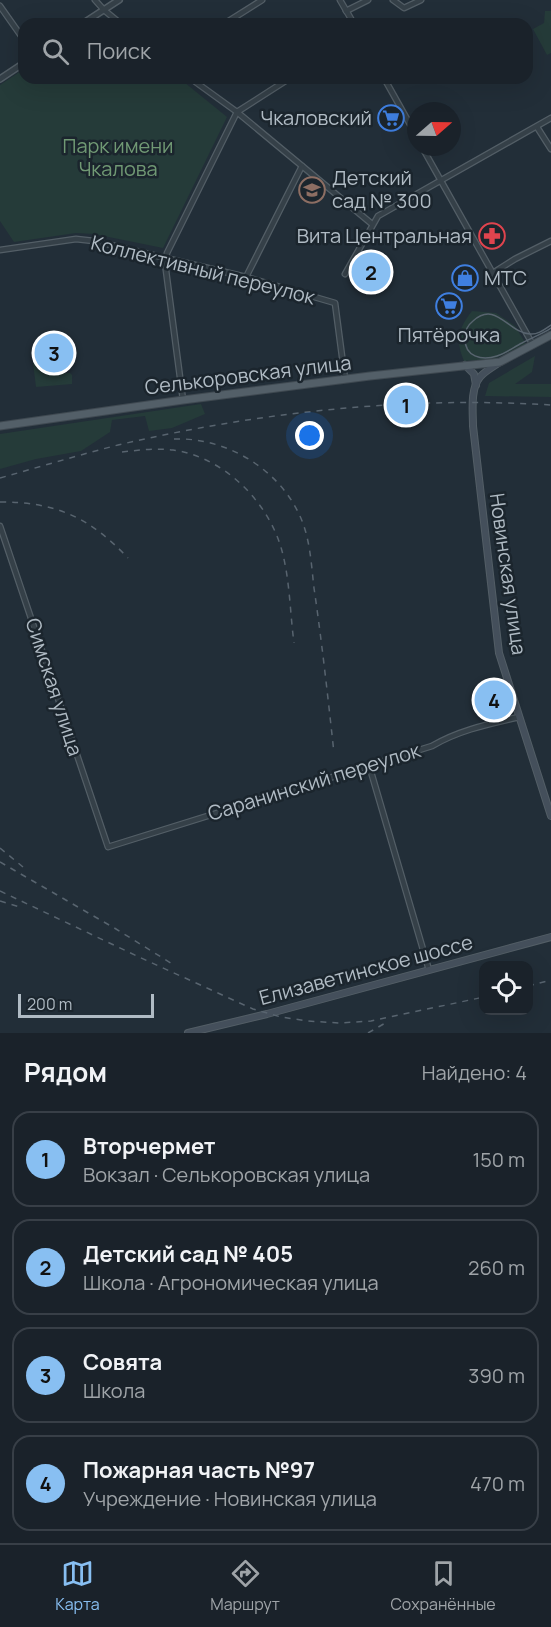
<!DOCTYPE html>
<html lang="ru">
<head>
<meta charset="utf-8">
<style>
	:root { --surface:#1a222a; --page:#272f36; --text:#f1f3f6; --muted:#9fa4a8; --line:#383f47; --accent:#88bff2 }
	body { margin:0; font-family:Manrope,sans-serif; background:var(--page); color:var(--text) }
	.controls { position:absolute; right:18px; bottom:18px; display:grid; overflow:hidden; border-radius:12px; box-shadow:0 6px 24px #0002 }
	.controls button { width:54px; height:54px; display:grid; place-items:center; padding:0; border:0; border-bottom:2px solid var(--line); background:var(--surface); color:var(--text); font:30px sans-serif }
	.compass { position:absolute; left:407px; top:102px; width:54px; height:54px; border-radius:50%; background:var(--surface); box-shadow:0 6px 24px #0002; rotate:70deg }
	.scale { position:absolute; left:18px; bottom:15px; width:136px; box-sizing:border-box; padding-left:6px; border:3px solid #b0bbc4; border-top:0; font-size:16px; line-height:21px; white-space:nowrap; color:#b0bbc4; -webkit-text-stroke:4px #1b252d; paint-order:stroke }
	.you { position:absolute; left:310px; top:436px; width:21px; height:21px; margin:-15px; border:4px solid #fff; border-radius:50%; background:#1a73e8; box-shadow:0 0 0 9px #1a73e833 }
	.badge { display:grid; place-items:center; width:39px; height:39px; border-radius:50%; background:var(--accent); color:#111; font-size:20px; font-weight:700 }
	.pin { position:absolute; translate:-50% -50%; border:3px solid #fff; box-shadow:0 2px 6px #0006 }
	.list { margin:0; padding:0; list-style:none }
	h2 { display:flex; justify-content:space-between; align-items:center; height:78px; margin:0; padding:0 24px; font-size:26px }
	h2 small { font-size:20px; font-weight:400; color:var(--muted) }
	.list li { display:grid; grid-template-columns:39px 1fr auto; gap:18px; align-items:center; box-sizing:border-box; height:96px; margin:0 12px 12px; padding:0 12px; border:2px solid var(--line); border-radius:18px }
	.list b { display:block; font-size:22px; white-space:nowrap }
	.list p { margin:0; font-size:20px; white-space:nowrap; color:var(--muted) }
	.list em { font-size:20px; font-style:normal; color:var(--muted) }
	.icon { flex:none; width:33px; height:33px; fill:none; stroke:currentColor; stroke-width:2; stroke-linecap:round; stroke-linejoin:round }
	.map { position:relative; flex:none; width:551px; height:1033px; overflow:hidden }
	.search { position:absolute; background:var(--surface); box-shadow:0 6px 24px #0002; left:18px; right:18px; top:18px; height:66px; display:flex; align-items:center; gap:15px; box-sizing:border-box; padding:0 21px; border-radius:18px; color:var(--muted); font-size:22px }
	.sheet { height:510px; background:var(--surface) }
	nav { display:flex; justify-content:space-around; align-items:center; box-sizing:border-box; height:84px; border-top:2px solid var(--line); background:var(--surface); font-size:16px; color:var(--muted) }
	nav a { display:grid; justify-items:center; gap:3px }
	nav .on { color:var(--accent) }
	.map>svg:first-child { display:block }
	.green { fill:#253b39 }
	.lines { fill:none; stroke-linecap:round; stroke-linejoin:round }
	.minor-casing { stroke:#535e66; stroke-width:7 }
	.tertiary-casing { stroke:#535e66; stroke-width:8 }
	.secondary-casing { stroke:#535e66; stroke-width:8 }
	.primary-casing { stroke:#3f4951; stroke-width:9 }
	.minor { stroke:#354048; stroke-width:4.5 }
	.tertiary { stroke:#354048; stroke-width:5 }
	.secondary { stroke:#444f5b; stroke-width:6 }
	.primary { stroke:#535f68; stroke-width:7 }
	.tram { stroke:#58646f; stroke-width:1.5 }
	.rail { stroke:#58646f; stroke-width:1.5; stroke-dasharray:6 6; stroke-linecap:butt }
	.labels { text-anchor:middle; stroke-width:5; stroke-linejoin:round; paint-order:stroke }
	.poi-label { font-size:20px; fill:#b0bbc4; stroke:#1b252d; text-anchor:end }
	.park-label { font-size:20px; fill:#709974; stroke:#1b252d }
	.street-label { font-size:20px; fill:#b0bbc4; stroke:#1b252d }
</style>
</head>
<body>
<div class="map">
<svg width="551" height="1033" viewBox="0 0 551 1033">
	<rect width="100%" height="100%" fill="#222e38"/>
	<g class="green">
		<polygon points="545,11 551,11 551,53 547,55 533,29 544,23"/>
		<polygon points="24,69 24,78 179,78 227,117 163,248 94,234 76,233 14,242 0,221 0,85"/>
		<path d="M472,311L496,313L515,326L526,344L494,359L464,361C455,340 458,329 472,311Z"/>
		<polygon points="535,356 532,372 515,384 551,384 551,397 485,396 489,383"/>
		<polygon points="46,360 64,373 70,373 72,375 72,384 36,387 33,363"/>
		<polygon points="201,404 205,414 172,428 149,431 145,416 112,420 110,432 81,451 36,459 0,469 0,434"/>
	</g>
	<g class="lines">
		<g class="minor-casing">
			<g id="minor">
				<polyline points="95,0 104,10 121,24"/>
				<polyline points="340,0 354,24"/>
				<polyline points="393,0 404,8 421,0"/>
				<polyline points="0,6 24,40"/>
				<polyline points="346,11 368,0"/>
				<polyline points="224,24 262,0"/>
				<polyline points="190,78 237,112 372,224"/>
				<polyline points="384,78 416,135"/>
				<polyline points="537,127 551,149"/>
				<polyline points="422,147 533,345"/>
				<polyline points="0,250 76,239 94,241 246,277 335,303 345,379"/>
				<polyline points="493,273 515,259 551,241"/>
				<polyline points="345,274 378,216 551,118"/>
				<polyline points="246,277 302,166"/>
				<polyline points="183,400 165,263 167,253 237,112 290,78"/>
				<path d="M0,526L108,847L432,746C459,730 489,724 519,717"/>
				<polyline points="369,765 429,970"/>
			</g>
		</g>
		<g class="tertiary-casing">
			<g id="tertiary">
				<polyline points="82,24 119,0"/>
				<polyline points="0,79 24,63"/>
			</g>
		</g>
		<g class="secondary-casing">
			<g id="secondary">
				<path d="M500,362C493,367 485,371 480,377C470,389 473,412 473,426L499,653L551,816"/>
				<polyline points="465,365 474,374 476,385"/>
				<polyline points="188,1033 267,1014 551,937"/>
			</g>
		</g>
		<g class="primary-casing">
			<polyline id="primary" points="0,426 183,400 370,376 500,362 551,335"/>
		</g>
		<use href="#minor" class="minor"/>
		<use href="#tertiary" class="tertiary"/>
		<use href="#secondary" class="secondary"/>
		<use href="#primary" class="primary"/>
		<path class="tram" d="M551,325C545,329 538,335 530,334C508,333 496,300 473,321C468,325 465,331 465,337C464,357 482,361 497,356C506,353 514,347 522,343C531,338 542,334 551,328"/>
		<g class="rail">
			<path d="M174,439C224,437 276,467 298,512C310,535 311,562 314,588C322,643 328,698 334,753"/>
			<path d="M122,452C139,450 156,448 173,450C224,457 269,502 282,551C290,581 290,613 294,643"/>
			<path d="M0,478C39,467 79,455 118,445C260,412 406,396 551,405"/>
			<path d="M0,502C56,502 89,517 128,558"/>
			<polyline points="0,848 23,867"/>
			<polyline points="0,862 116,929 174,965"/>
			<polyline points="0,891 139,957 253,1009 281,1017 308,1021 339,1023 371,1021 484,997"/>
			<polyline points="0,901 20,907"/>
			<polyline points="528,986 551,980"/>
			<polyline points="368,1033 387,1022"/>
		</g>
	</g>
	<defs>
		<g id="supermarket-ring" transform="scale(1.35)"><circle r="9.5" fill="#1b252d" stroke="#3f7fe0" stroke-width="1.5"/><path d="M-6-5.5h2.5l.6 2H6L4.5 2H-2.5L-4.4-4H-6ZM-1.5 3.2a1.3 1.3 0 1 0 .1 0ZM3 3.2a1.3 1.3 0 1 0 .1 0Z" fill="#3f7fe0"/></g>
		<g id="school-ring" transform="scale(1.35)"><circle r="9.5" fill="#1b252d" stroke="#8d6e63" stroke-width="1.5"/><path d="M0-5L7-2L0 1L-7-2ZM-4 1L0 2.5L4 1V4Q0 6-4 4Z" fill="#8d6e63"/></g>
		<g id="pharmacy-ring" transform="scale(1.35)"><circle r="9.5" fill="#1b252d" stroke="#e0444e" stroke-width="1.5"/><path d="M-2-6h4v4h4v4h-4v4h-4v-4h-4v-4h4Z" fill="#e0444e"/></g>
		<g id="shop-ring" transform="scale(1.35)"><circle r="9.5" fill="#1b252d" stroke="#3f7fe0" stroke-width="1.5"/><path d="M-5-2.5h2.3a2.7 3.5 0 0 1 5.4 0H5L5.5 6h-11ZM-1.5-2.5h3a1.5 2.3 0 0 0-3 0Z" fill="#3f7fe0"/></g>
	</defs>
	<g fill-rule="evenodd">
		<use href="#supermarket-ring" x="391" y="118"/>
		<use href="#school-ring" x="312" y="190"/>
		<use href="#pharmacy-ring" x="492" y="236"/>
		<use href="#shop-ring" x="465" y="278"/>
		<use href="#supermarket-ring" x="449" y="306"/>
	</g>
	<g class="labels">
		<g class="poi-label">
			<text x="372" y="125">Чкаловский</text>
			<text x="332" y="185" text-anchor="start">Детский<tspan x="332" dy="23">сад № 300</tspan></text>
			<text x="472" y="243">Вита Центральная</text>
			<text x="484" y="285" text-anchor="start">МТС</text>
			<text x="449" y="342" text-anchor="middle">Пятёрочка</text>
		</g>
		<g class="park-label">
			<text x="118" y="153">Парк имени<tspan x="118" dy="23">Чкалова</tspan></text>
		</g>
		<g class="street-label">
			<text transform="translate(203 270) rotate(14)" y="7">Коллективный переулок</text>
			<text transform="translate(248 375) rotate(-7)" y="7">Селькоровская улица</text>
			<text transform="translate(508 574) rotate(82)" y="7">Новинская улица</text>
			<text transform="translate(54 687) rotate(72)" y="7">Симская улица</text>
			<text transform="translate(314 782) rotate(-17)" y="7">Саранинский переулок</text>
			<text transform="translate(366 970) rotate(-15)" y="7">Елизаветинское шоссе</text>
		</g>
	</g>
</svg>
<div class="controls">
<button><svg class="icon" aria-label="locate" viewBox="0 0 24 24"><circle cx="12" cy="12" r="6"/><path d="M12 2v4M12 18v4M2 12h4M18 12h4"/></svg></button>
</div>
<svg class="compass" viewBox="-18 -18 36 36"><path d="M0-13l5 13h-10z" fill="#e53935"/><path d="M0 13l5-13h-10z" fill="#9fa4a8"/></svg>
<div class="scale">200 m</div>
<div class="you"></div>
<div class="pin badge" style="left:406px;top:405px">1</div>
<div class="pin badge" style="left:371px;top:272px">2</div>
<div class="pin badge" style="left:54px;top:353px">3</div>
<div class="pin badge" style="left:494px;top:700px">4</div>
<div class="search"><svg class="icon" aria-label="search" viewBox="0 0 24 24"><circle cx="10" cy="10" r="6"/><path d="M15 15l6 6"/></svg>Поиск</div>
</div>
<section class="sheet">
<h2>Рядом<small>Найдено: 4</small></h2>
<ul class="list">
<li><span class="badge">1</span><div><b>Вторчермет</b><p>Вокзал · Селькоровская улица</p></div><em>150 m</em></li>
<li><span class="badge">2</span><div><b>Детский сад № 405</b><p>Школа · Агрономическая улица</p></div><em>260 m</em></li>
<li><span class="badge">3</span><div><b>Совята</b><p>Школа</p></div><em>390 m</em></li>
<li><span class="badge">4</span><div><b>Пожарная часть №97</b><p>Учреждение · Новинская улица</p></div><em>470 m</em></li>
</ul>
</section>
<nav>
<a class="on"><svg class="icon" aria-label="map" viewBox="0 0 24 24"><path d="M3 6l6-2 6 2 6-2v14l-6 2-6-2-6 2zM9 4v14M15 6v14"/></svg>Карта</a>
<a><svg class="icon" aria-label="directions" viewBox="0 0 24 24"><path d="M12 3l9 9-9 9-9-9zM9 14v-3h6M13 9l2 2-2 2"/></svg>Маршрут</a>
<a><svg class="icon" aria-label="saved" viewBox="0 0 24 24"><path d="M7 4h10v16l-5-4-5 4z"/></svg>Сохранённые</a>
</nav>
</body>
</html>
